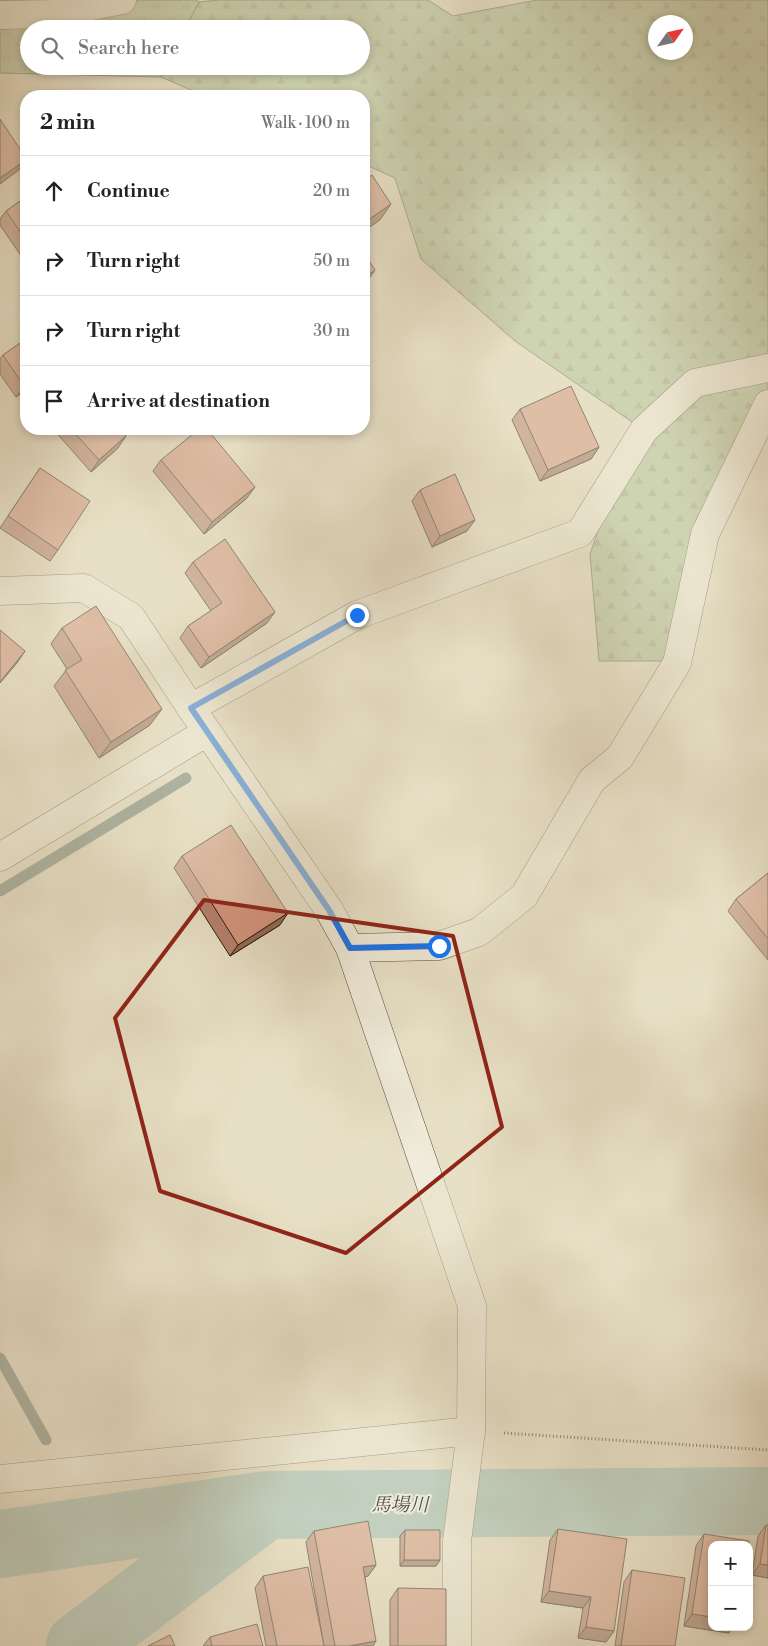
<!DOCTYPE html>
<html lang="en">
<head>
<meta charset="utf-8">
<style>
	:root { --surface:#fff; --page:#f2f2f2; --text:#222; --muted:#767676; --line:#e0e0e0 }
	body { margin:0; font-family:"Libre Bodoni","Noto Serif JP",serif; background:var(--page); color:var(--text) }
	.controls { position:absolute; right:15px; bottom:15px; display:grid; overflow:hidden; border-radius:10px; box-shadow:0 2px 8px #0003 }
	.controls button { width:45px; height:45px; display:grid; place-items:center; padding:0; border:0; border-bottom:1px solid var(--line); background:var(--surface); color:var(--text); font:25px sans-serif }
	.compass { position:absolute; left:648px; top:15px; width:45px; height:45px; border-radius:50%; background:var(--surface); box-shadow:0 2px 8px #0003; rotate:56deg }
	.stop { position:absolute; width:15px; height:15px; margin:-11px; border:4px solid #1a73e8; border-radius:50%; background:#fff }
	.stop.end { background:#1a73e8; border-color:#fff; box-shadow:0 1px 5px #0008 }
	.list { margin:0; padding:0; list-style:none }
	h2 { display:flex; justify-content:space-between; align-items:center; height:65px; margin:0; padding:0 20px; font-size:21px }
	h2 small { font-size:16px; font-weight:400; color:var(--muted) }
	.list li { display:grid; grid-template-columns:32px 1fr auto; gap:15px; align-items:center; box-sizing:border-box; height:70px; padding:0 20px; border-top:1px solid var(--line) }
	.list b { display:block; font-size:19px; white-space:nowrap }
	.list em { font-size:16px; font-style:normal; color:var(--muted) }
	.icon { flex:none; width:28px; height:28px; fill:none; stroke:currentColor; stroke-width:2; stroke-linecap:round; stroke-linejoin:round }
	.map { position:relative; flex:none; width:768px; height:1646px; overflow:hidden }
	.search { position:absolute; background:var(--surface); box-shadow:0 2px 8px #0003; left:20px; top:20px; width:350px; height:55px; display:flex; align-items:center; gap:12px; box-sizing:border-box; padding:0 18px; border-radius:28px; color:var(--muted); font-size:19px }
	.panel { position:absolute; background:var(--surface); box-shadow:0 2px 8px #0003; left:20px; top:90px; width:350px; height:345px; border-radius:20px }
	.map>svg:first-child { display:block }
	.grass { fill:url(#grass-tufts); stroke:#6a6e55 }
	.forest { fill:url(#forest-firs); stroke:#6a6e55; fill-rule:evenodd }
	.water { fill:url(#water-waves); stroke:#697c73 }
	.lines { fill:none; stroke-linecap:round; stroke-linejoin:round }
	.shore { stroke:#5e6c63; stroke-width:1 }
	.stream { stroke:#697c73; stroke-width:11 }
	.river { stroke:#97bdb5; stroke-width:68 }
	.minor-casing { stroke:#564c3e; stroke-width:29 }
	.path { stroke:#251a11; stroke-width:3; stroke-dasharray:1 2.5; stroke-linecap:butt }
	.minor { stroke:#f0ebda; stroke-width:28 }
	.wall { fill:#b67f6c; stroke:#251a11 }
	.shaded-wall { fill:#946858; stroke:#251a11 }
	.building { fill:#d4947e; stroke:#251a11 }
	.route { stroke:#1a73e8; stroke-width:6 }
	.marked { fill:none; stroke:#8f2418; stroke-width:4; stroke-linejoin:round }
	.labels { text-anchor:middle; stroke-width:4; stroke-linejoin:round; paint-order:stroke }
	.water-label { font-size:19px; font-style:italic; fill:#4d534a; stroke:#f0ebda }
</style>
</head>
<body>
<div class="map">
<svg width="768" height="1646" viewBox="0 0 768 1646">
	<defs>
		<pattern id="grass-tufts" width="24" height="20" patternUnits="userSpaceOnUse" patternTransform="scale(1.25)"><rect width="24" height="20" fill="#b0c399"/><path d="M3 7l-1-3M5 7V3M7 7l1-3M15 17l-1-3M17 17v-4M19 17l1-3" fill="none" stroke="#97a783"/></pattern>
		<pattern id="forest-firs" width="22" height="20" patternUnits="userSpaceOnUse" patternTransform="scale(1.25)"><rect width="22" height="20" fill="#b0c399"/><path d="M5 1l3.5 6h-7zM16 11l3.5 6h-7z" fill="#97a783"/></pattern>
		<pattern id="water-waves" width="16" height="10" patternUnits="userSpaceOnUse" patternTransform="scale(1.25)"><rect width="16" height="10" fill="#97bdb5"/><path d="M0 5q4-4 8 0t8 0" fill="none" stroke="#82a29b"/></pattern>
	</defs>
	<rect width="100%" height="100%" fill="#e8e0c6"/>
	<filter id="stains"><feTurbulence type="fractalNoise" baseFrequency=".004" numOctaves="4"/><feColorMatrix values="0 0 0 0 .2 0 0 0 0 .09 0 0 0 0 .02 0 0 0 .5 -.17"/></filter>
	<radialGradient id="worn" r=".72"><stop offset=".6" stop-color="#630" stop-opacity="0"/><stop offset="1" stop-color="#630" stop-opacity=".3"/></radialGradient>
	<polygon class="grass" points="0,0 196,0 199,2 185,29 29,29 29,66 167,66 161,77 0,73"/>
	<path class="forest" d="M218,0H428L453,16L537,0H768V392L696,520L665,661H599L590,554L635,424L515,341L421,259L395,178L364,164V96H205L161,77L167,66H361V29H185L199,2ZM656,22H686V52H656Z"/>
	<polygon class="water" points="132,1509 122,1554 0,1567 0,1522"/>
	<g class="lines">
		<g class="shore">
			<polyline points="0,1527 122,1515 125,1517 118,1548 117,1550 0,1562"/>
			<polyline points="0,1533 114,1522 117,1524 113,1542 111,1544 0,1555"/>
			<polyline points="0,1541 105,1530 107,1533 105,1537 0,1548"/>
		</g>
		<g class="stream">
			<polyline points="0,891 186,778"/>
			<polyline points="0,1358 46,1440"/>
		</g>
		<g class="river">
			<polyline points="0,1544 260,1506"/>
			<polyline points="80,1646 266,1505 768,1501"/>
		</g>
		<g class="minor-casing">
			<g id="minor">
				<polyline points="0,15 51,14 122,0"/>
				<polyline points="0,591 84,588 131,617 191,708 329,910 350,948 472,1306 471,1431 457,1541 457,1646"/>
				<polyline points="191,708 357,615 580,533 644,430 695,383 768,368"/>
				<polyline points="0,857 207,732"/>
				<polyline points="350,948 439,946 479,932 524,896 592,780 620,757 677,663 705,534 768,404"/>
				<polyline points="0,1479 471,1431"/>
			</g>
		</g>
		<polyline class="path" points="504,1433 768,1450"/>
		<use href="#minor" class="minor"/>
	</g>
	<g class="wall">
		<polygon points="26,197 26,263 0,225 0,219 6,211"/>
		<polygon points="26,339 26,390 16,397 0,374 0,359 3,355"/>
		<polygon points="520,409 599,447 591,459 540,481 512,420"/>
		<polygon points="53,429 119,429 118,448 91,472"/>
		<polygon points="161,460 247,498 204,534 153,471"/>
		<polygon points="40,468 58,550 50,561 0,528"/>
		<polygon points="420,490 467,531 432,547 412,501"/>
		<polygon points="193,562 267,623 201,668 180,638 188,626 211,611 185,573"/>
		<polygon points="62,628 150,725 99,758 54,686 67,669 51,644"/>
		<polygon points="182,856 280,925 230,956 174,868"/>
		<polygon points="768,873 768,960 728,911 736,899"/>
		<polygon points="766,1525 768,1578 752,1575 758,1536"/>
		<polygon points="558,1529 614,1631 606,1642 578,1638 583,1608 541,1602 550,1540"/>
		<polygon points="405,1530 440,1560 436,1566 400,1566 400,1536"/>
		<polygon points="314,1531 376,1565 368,1576 365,1577 373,1646 324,1646 306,1542"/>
		<polygon points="704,1534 729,1633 684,1626 696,1546"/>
		<polygon points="632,1570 675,1646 615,1646 624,1582"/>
		<polygon points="263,1576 324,1646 266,1646 255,1588"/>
		<polygon points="398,1588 446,1646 390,1646 390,1600"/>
		<polygon points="210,1637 263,1646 203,1646"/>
	</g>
	<g class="shaded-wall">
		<polygon points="26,160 19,170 0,184 0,178"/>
		<polygon points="391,204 380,220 364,231 364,223"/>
		<polygon points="375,270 364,286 364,278"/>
		<polygon points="26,384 26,390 16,397 24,386"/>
		<polygon points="126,436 118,448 91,472 99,460"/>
		<polygon points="599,447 591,459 540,481 548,470"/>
		<polygon points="255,487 247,498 204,534 212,522"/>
		<polygon points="475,520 467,531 432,547 440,536"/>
		<polygon points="275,612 267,623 201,668 209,657"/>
		<polygon points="25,651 17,663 0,683 0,682"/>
		<polygon points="162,709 150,725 99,758 111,742"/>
		<polygon points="288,913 280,925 230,956 238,945"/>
		<polygon points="404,1560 440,1560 436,1566 400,1566"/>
		<polygon points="760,1564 768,1565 768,1578 752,1575"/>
		<polygon points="376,1565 368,1576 355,1579 363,1567"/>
		<polygon points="549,1591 591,1597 583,1608 541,1602"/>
		<polygon points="692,1614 712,1617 712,1627 733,1627 729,1633 684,1626"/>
		<polygon points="586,1627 614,1631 606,1642 578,1638"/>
		<polygon points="376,1641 373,1646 349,1646"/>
	</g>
	<g class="building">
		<polygon points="0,119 26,158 26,160 0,178"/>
		<polygon points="372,175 391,204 364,223 364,181"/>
		<polygon points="26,197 26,240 6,211"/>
		<polygon points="364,253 375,270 364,278"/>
		<polygon points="26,339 26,384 24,386 3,355"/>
		<polygon points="571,386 599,447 548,470 520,409"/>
		<polygon points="71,429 119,429 126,436 99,460"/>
		<polygon points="199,429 207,429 255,487 212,522 161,460"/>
		<polygon points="40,468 90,501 58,550 8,516"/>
		<polygon points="455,474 475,520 440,536 420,490"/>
		<polygon points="225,539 275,612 209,657 188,626 222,603 193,562"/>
		<polygon points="96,606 162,709 111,742 65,670 82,660 62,628"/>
		<polygon points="0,630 25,651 0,682"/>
		<polygon points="231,825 288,913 238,945 182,856"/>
		<polygon points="768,873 768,939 736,899"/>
		<polygon points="368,1521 376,1565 363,1567 376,1641 349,1646 335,1646 314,1531"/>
		<polygon points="766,1525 768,1525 768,1565 760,1564"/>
		<polygon points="558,1529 627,1539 614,1631 586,1627 591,1597 549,1591"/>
		<polygon points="405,1530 440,1530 440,1560 404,1560"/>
		<polygon points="704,1534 749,1541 748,1545 712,1545 712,1617 692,1614"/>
		<polygon points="308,1567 324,1646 277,1646 263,1576"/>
		<polygon points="632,1570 685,1578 675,1646 621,1646"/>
		<polygon points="398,1588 446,1589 446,1646 398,1646"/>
		<polygon points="257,1624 263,1646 212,1646 210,1637"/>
		<polygon points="170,1635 175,1646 148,1646"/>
	</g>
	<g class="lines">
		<polyline class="route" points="357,615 191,708 329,910 350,948 439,946"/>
	</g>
	<path d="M0 0H768V1646H0ZM204,900L453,936L502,1127L346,1253L160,1191L115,1018Z" fill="#e8e0c6" fill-opacity=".55" fill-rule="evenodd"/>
	<path class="marked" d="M204,900L453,936L502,1127L346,1253L160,1191L115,1018Z"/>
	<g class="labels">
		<g class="water-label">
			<text x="400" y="1511">馬場川</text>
		</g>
	</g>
	<rect width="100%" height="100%" filter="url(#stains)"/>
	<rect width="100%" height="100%" fill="url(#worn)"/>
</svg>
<div class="controls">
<button>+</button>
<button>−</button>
</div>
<svg class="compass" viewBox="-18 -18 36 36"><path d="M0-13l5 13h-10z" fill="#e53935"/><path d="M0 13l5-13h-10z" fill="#767676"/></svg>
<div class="stop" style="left:439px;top:946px"></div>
<div class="stop end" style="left:357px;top:615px"></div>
<div class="search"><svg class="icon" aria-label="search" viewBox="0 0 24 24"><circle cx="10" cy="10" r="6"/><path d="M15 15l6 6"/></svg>Search here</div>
<section class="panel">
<h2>2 min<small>Walk · 100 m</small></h2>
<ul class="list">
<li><svg class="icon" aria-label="ahead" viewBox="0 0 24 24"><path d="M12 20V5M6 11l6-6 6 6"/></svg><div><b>Continue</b></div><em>20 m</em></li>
<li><svg class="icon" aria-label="right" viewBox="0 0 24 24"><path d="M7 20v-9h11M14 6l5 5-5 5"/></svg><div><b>Turn right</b></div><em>50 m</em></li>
<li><svg class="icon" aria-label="right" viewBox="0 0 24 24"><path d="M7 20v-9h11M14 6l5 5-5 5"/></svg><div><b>Turn right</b></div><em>30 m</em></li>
<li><svg class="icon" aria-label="arrive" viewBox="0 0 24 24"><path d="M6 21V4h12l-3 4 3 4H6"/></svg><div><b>Arrive at destination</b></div></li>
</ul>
</section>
</div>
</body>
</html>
